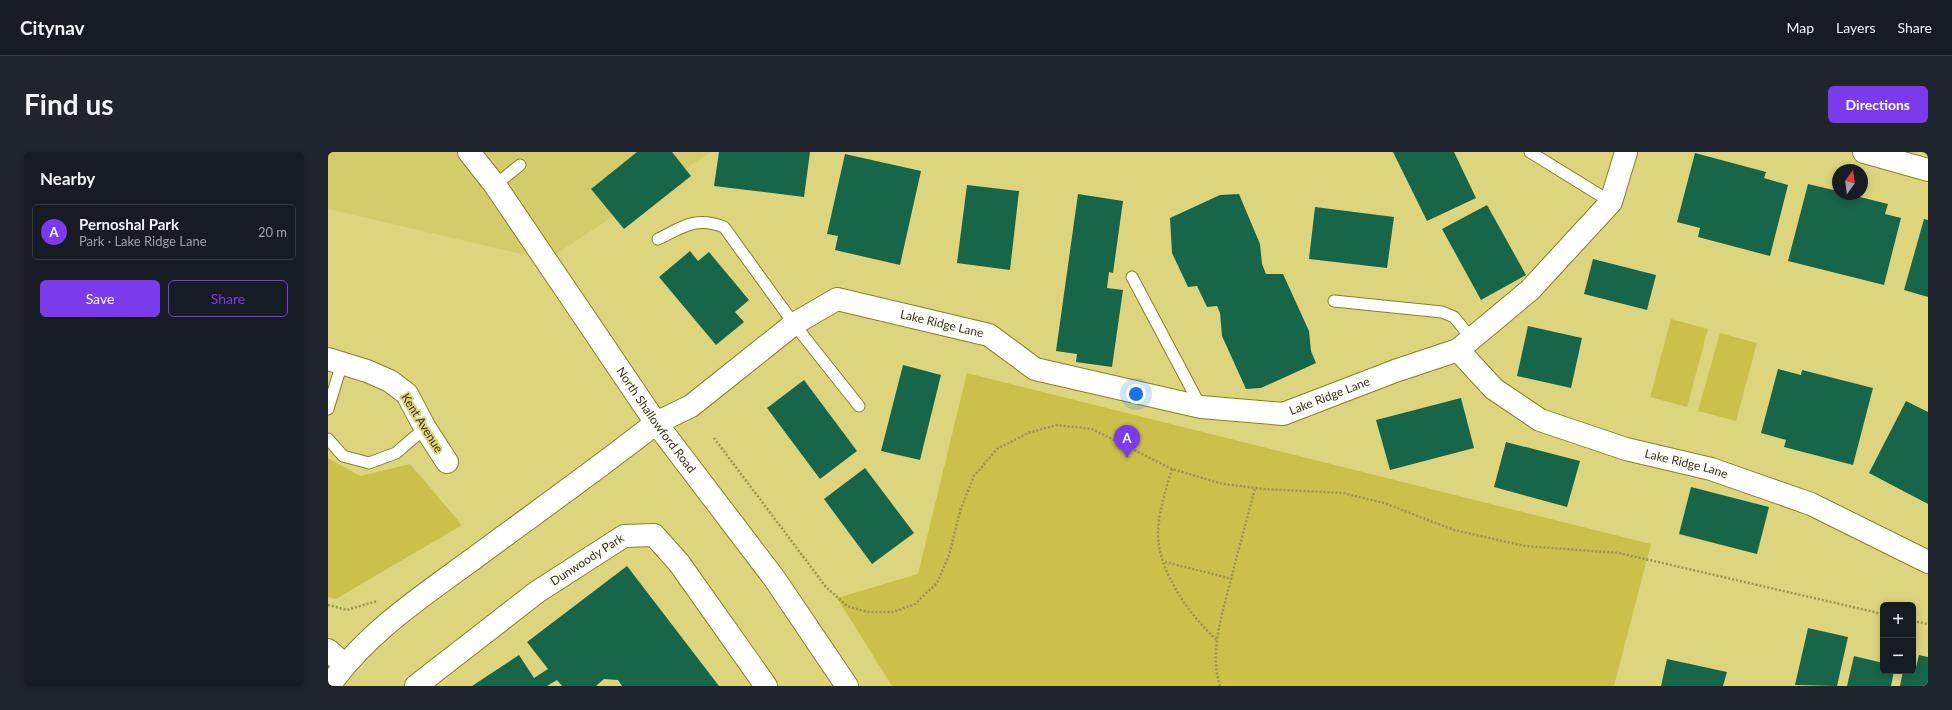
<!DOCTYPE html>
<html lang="en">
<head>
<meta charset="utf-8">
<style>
	:root { --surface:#171b24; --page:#20242c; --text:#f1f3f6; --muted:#9ea1a6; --line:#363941; --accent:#7c3aed }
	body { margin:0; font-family:Lato,sans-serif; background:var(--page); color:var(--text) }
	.controls { position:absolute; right:12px; bottom:12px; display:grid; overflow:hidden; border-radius:6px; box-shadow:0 2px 10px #0003 }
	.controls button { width:36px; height:36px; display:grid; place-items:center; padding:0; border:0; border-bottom:1px solid var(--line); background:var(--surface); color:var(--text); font:20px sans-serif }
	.compass { position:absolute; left:1504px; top:12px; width:36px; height:36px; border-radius:50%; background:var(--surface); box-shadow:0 2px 10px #0003; rotate:14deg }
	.you { position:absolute; left:808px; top:242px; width:14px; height:14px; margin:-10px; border:3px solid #fff; border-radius:50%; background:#1a73e8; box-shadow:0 0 0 6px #1a73e833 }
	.badge { display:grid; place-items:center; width:26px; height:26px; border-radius:50%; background:var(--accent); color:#fff; font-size:13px; font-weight:700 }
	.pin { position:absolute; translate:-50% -33px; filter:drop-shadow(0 1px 2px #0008) }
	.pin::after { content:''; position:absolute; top:21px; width:14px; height:12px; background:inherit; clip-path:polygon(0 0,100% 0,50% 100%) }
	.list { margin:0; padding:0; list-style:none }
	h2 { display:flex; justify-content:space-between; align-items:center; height:52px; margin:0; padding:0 16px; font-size:17px }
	h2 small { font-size:13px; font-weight:400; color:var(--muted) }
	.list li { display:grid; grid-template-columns:26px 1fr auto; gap:12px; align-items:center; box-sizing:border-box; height:56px; margin:0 8px 8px; padding:0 8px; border:1px solid var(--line); border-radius:6px }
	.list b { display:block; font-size:15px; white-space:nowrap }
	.list p { margin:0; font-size:13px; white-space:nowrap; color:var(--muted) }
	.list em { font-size:13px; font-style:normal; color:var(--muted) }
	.actions { display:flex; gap:8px; padding:12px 16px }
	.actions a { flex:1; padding:9px 0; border:1px solid var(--accent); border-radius:6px; text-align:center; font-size:14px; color:var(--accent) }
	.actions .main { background:var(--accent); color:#fff }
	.map { position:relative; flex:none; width:1600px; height:534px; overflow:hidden; border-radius:6px }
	header { display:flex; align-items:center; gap:24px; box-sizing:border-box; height:56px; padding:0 20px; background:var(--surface); border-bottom:1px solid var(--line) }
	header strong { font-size:19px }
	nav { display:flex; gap:22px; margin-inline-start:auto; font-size:14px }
	.intro { display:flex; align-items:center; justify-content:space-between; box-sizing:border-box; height:96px; padding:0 24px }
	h1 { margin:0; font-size:28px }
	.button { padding:10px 18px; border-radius:6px; background:var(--accent); color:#fff; font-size:14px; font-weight:700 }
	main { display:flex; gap:24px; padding:0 24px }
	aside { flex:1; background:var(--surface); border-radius:6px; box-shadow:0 2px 10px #0003 }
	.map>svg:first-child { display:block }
	.built { fill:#d4cc6b }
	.green { fill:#cbc049 }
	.building { fill:#18664a }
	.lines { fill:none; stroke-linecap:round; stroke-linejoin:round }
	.lane-casing { stroke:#888024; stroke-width:13 }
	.street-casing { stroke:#888024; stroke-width:24 }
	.secondary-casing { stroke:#888024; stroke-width:24 }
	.path { stroke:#9a9451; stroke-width:2.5; stroke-dasharray:2 2; stroke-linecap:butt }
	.lane { stroke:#fff; stroke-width:11 }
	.street { stroke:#fff; stroke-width:22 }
	.secondary { stroke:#fff; stroke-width:22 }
	.labels { text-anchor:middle; stroke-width:4; stroke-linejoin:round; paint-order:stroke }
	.street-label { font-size:12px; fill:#37340e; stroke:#ddd57e }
</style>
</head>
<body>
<header>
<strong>Citynav</strong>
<nav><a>Map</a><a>Layers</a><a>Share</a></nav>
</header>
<div class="intro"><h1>Find us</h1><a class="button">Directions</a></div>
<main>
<aside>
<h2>Nearby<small></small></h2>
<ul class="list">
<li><span class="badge">A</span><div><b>Pernoshal Park</b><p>Park · Lake Ridge Lane</p></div><em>20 m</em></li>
</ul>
<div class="actions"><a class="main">Save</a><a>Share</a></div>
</aside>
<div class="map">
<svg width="1600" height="534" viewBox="0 0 1600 534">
	<rect width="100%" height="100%" fill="#ddd57e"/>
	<polygon class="built" points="0,0 383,0 219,108 0,57"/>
	<g class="green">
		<polygon points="1343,167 1380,177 1359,255 1322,245"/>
		<polygon points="1392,181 1429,191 1408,269 1370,259"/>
		<polygon points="639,221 1323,392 1286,534 564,534 509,446 590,422"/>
		<polygon points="0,306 32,324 82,312 134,373 8,447 0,445"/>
	</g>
	<g class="building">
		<polygon points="309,0 344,0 363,24 296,77 263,37"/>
		<polygon points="391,0 482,0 476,45 386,34"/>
		<polygon points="1065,0 1126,0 1148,46 1099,69"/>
		<polygon points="1367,1 1438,20 1436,26 1460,33 1442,104 1370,85 1372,76 1349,70"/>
		<polygon points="517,2 593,19 572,113 507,98 510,84 499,82"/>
		<polygon points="1480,32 1510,39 1510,42 1520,42 1560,52 1557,62 1573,66 1556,133 1460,109"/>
		<polygon points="639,33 691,39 682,118 629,111"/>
		<polygon points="750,42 795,49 785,121 781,120 779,136 795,138 784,215 748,210 749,202 728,199"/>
		<polygon points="911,42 932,92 934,112 938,122 955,122 981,179 983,199 988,211 933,236 918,237 894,184 892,161 889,154 879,155 869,134 860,135 844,101 842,66 892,43"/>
		<polygon points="1159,53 1198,123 1153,148 1114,77"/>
		<polygon points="987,55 1066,65 1059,116 981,107"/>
		<polygon points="1596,67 1600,68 1600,145 1576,138"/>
		<polygon points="362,99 370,109 381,100 421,148 407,160 416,170 388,193 331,125"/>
		<polygon points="1265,107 1328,123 1319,158 1256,142"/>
		<polygon points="1200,174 1254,186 1243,236 1189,224"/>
		<polygon points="575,213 613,223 592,308 553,299"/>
		<polygon points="1450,217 1473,223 1474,218 1545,236 1525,313 1456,295 1458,288 1433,281"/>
		<polygon points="476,228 529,299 492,327 439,256"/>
		<polygon points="1133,246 1146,296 1062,318 1048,268"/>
		<polygon points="1578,249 1600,260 1600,352 1541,321"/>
		<polygon points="1178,290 1252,309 1239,355 1166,335"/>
		<polygon points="537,316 586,381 544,412 496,347"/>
		<polygon points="1363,335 1441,355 1429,402 1351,382"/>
		<polygon points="299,414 391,534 294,534 290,528 276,527 268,534 234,534 229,528 219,534 144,534 191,503 206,526 220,517 199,490"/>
		<polygon points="1480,476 1520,485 1509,534 1467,533"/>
		<polygon points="1591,503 1600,505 1600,534 1572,534 1575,519 1587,519"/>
		<polygon points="1526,504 1555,511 1555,519 1566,519 1563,534 1519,534"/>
		<polygon points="1339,507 1399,520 1395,534 1333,534"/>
	</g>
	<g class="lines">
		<g class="lane-casing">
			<g id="lane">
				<polyline points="1202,0 1283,50"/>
				<polyline points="167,33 192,13"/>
				<path d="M330,87C355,75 367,64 396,75L466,172L531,254"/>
				<polyline points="804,125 873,255"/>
				<polyline points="1006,149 1114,160 1126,165 1144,187"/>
				<polyline points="0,257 14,211"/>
				<polyline points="0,287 15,304 41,311 68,301 97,276"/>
			</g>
		</g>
		<g class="street-casing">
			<g id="street">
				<polyline points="1536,0 1600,18"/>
				<polyline points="1130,198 1202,138 1283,50 1298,0"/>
				<polyline points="0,207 39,219 62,229 79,242 97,276 119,310"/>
				<polyline points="0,498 17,513"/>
				<path id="s1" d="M1,534C38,482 90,447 141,410C203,364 267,319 328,271L363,254L466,172L509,147L661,183L707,217L873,255L955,262L1067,219L1130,198L1166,237L1212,268L1298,297L1383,317L1483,352L1600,410"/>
				<path id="s2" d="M88,534L209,440L296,384L326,383L351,411L438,534"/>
			</g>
		</g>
		<g class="secondary-casing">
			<g id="secondary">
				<path id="s3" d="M141,0L167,33L328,271L446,426L519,534"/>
			</g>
		</g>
		<g class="path">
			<polyline points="386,286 498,435 519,454 539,460 565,460 587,452 609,431 621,403 633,356 646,324 669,297 700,281 729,273 764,277 844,317 895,332 936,337 1015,341 1056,351 1126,378 1197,394 1291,401 1555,462"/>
			<path d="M844,317C838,337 831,358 830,380C829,418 862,464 889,488"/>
			<polyline points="837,410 904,427"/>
			<polyline points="0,453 19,458 49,449"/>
			<polyline points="1585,469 1600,472"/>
			<path d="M892,534C880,498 897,454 905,419C912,392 920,364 927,336"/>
		</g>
		<use href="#lane" class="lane"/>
		<use href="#street" class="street"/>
		<use href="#secondary" class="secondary"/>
	</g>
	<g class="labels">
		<g class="street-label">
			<text dy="4" stroke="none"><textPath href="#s1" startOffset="749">Lake Ridge Lane</textPath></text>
			<text dy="4" stroke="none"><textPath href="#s1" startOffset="1157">Lake Ridge Lane</textPath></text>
			<text dy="4" stroke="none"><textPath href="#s3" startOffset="327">North Shallowford Road</textPath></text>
			<text transform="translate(94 271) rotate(58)" y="4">Kent Avenue</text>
			<text dy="4" stroke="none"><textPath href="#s1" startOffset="1555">Lake Ridge Lane</textPath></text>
			<text dy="4" stroke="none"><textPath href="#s2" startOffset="213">Dunwoody Park</textPath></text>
		</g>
	</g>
</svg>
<div class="controls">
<button>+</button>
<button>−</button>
</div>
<svg class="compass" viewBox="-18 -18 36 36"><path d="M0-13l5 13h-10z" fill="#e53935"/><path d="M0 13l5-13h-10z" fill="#9ea1a6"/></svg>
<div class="you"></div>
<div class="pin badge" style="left:799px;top:306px">A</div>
</div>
</main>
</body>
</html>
